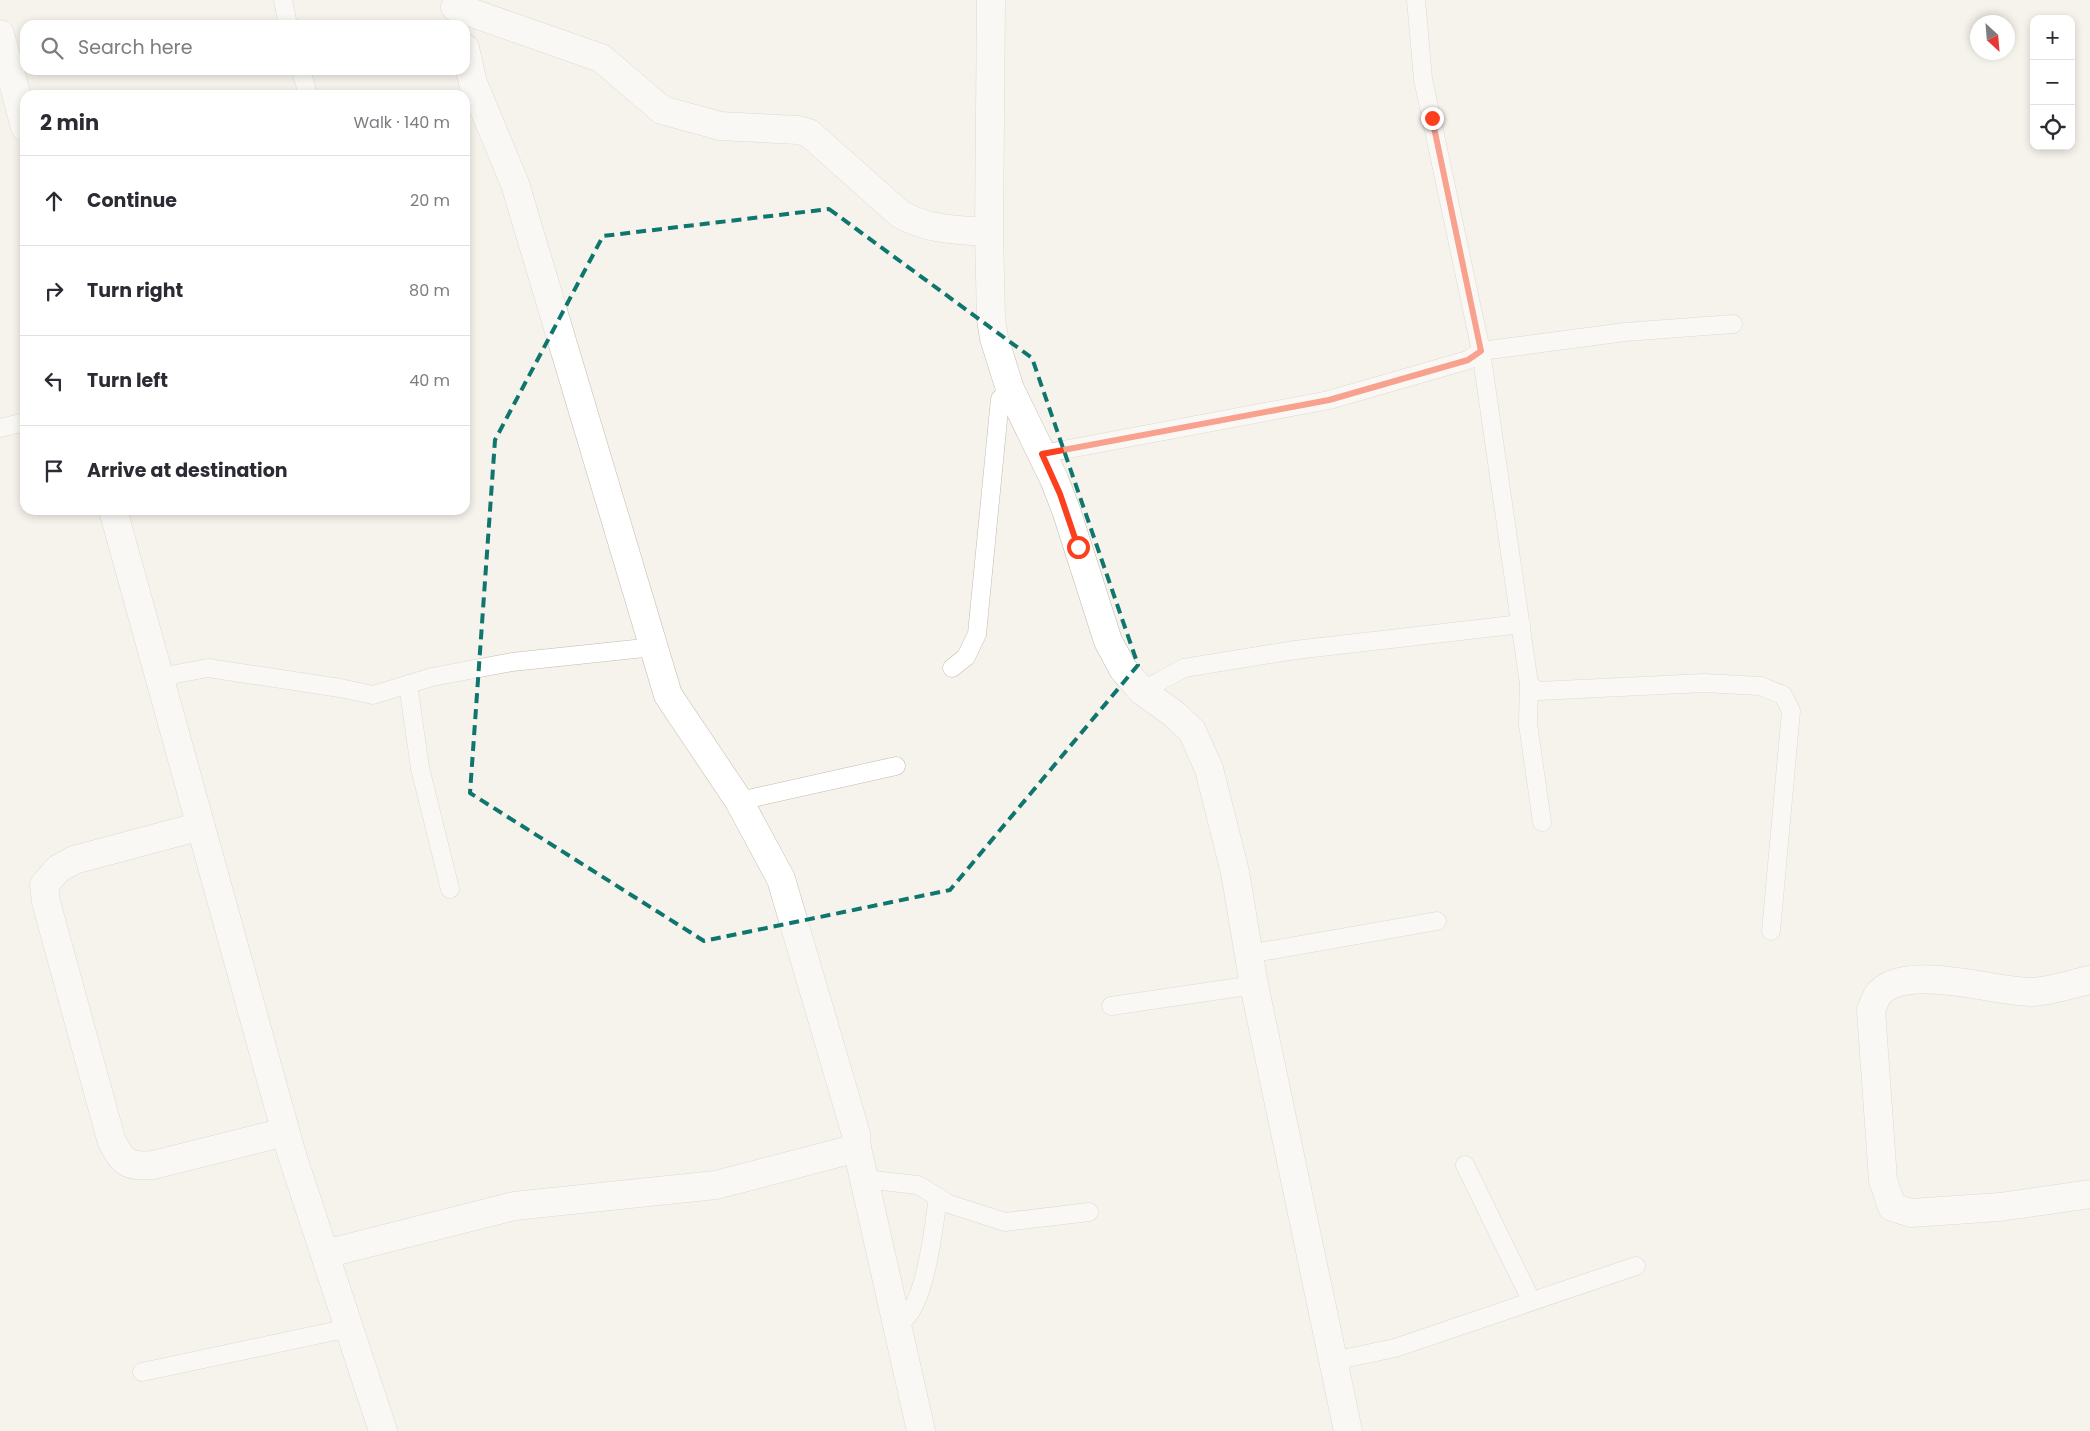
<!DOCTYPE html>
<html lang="en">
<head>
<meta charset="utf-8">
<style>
	:root { --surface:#fff; --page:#f7f7f7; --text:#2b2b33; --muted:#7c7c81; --line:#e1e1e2 }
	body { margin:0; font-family:Poppins,sans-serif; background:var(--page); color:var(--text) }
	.controls { position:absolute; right:15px; top:15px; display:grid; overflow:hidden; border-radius:10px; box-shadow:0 2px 8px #0003 }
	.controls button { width:45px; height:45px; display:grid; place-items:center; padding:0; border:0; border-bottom:1px solid var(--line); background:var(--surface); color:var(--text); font:25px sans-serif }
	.compass { position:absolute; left:1970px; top:15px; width:45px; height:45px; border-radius:50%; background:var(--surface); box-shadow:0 2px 8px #0003; rotate:154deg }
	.stop { position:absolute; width:15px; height:15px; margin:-11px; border:4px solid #fc3f1d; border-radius:50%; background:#fff }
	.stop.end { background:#fc3f1d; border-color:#fff; box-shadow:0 1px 5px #0008 }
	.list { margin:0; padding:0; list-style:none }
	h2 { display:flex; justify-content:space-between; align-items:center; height:65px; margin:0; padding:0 20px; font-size:21px }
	h2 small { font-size:16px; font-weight:400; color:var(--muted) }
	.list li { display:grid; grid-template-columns:32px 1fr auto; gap:15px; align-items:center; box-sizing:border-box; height:90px; padding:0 20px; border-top:1px solid var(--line) }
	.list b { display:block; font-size:19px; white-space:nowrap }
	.list em { font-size:16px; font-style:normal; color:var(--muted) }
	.icon { flex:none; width:28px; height:28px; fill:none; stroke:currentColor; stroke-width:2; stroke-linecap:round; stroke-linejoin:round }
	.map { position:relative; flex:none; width:2090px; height:1431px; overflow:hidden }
	.search { position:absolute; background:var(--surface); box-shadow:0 2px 8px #0003; left:20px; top:20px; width:450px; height:55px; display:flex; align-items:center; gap:12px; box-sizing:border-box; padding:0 18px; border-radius:15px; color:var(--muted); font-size:19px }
	.panel { position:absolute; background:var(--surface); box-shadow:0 2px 8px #0003; left:20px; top:90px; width:450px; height:425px; border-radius:15px }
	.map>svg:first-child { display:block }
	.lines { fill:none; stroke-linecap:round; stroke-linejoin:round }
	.lane-casing { stroke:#c2bbae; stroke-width:19 }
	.street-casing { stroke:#c2bbae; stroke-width:29 }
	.lane { stroke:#fff; stroke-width:18 }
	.street { stroke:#fff; stroke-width:28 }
	.route { stroke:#fc3f1d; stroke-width:6 }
	.marked { fill:none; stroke:#0f766e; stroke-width:4; stroke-dasharray:10 6; stroke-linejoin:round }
</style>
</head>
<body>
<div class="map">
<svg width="2090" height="1431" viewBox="0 0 2090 1431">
	<rect width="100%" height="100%" fill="#f6f3ec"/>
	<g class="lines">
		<g class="lane-casing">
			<g id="lane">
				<polyline points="283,0 288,25"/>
				<polyline points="1416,0 1423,79 1481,351 1529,684 1538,691 1704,683 1760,686 1783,695 1791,711 1771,931"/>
				<polyline points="301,70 308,95"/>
				<polyline points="0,428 25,422"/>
				<polyline points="1042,454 1329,400 1468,360 1481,351 1625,332 1733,324"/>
				<polyline points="952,668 966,657 977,634 1000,399 1010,389"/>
				<polyline points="160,677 208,668 340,688 373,695 432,677 512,662 654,647"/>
				<polyline points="408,684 420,768 450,889"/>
				<polyline points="1529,684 1528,724 1542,822"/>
				<polyline points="1142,691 1184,668 1295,650 1521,624"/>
				<polyline points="739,801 896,766"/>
				<polyline points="1249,954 1437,921"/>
				<polyline points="1111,1006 1254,985"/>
				<polyline points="1465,1165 1531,1300"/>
				<polyline points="864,1179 918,1185 949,1204 1005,1222 1089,1212"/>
				<path d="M897,1327C902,1321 909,1316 912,1309C927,1284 934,1227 938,1197"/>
				<polyline points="1333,1361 1395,1348 1636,1266"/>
				<polyline points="142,1372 349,1328"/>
			</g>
		</g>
		<g class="street-casing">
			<g id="street">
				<polyline points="991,0 989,232 991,319 994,338 1010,389 1054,479 1066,510 1108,641 1123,669 1142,691 1174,714 1192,731 1209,769 1235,872 1254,985 1348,1431"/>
				<path d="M455,7L601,58L662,110L720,126L798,130L809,133L900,214C928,230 957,230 989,232"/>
				<polyline points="0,34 25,127"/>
				<polyline points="465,48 473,83 515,184 668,695 739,801 781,879 856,1134 857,1148 921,1431"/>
				<polyline points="113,510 292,1155 383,1431"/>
				<path d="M201,826L74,860L58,869L44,885L46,902L111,1139C122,1162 126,1167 153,1165L285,1132"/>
				<path d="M2090,980C2071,984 2049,992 2030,992C1994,992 1902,961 1877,996C1875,1000 1873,1006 1871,1010L1883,1180L1892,1207L1911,1213L2000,1207L2090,1194"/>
				<polyline points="325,1254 514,1206 716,1185 857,1148"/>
			</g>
		</g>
		<use href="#lane" class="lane"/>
		<use href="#street" class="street"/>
	</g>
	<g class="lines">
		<polyline class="route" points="1078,547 1060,494 1042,454 1329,400 1468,360 1481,351 1432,118"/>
	</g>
	<path d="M0 0H2090V1431H0ZM829,209L1032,358L1138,665L950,890L704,941L470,793L495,440L603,236Z" fill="#f6f3ec" fill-opacity=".55" fill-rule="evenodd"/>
	<path class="marked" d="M829,209L1032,358L1138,665L950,890L704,941L470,793L495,440L603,236Z"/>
</svg>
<div class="controls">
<button>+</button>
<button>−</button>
<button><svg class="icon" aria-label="locate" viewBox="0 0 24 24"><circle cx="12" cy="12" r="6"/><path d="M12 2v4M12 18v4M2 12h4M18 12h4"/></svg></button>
</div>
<svg class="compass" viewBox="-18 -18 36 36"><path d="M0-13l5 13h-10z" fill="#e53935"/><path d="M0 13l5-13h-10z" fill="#7c7c81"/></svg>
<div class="stop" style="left:1078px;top:547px"></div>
<div class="stop end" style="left:1432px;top:118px"></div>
<div class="search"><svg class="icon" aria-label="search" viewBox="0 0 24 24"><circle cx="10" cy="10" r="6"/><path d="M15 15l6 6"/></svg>Search here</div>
<section class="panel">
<h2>2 min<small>Walk · 140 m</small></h2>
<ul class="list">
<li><svg class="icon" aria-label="ahead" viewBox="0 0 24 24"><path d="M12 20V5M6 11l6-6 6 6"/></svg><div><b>Continue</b></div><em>20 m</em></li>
<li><svg class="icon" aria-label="right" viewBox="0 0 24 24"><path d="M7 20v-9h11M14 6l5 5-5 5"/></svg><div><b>Turn right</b></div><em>80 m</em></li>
<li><svg class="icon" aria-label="left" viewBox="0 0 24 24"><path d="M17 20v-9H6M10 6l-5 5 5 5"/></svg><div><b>Turn left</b></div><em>40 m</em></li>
<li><svg class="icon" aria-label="arrive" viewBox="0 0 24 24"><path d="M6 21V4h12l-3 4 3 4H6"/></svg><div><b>Arrive at destination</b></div></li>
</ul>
</section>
</div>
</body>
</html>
